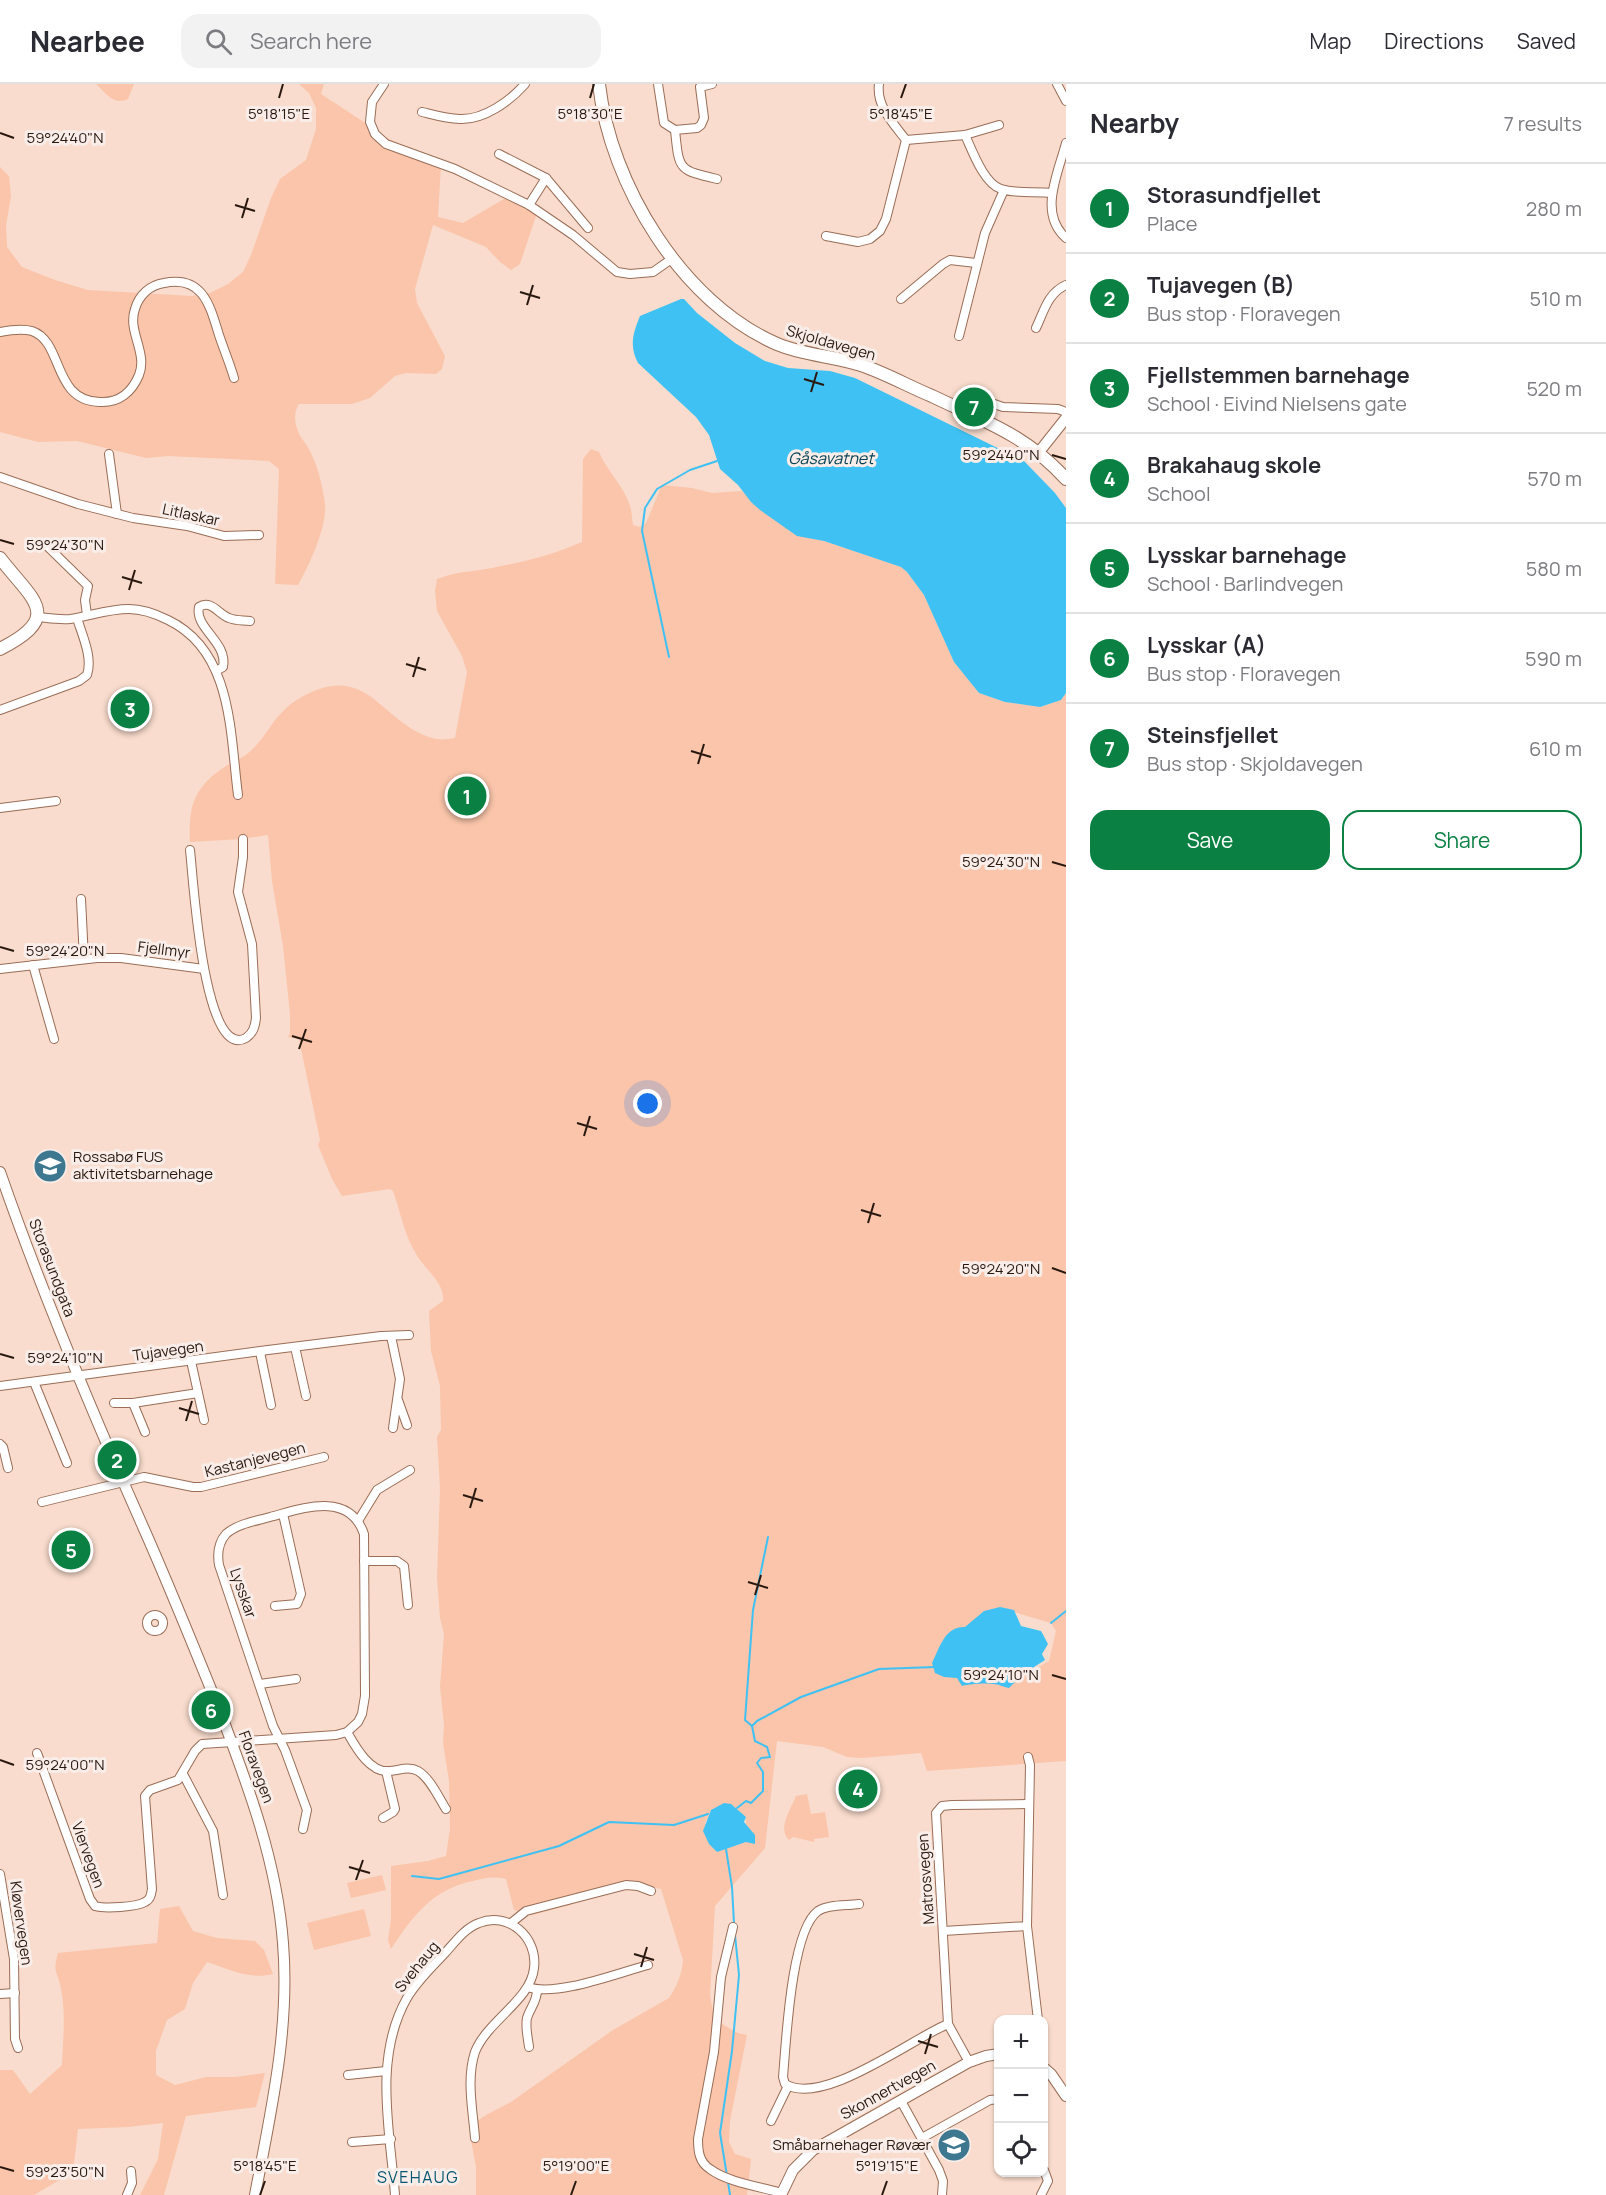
<!DOCTYPE html>
<html lang="en">
<head>
<meta charset="utf-8">
<style>
	:root { --surface:#fff; --page:#f2f2f3; --text:#2b2b33; --muted:#7c7c81; --line:#e1e1e2; --accent:#0b8043 }
	body { margin:0; font-family:Manrope,sans-serif; background:var(--page); color:var(--text) }
	.controls { position:absolute; right:18px; bottom:18px; display:grid; overflow:hidden; border-radius:12px; box-shadow:0 2px 4px #0004 }
	.controls button { width:54px; height:54px; display:grid; place-items:center; padding:0; border:0; border-bottom:2px solid var(--line); background:var(--surface); color:var(--text); font:30px sans-serif }
	.you { position:absolute; left:648px; top:1020px; width:21px; height:21px; margin:-15px; border:4px solid #fff; border-radius:50%; background:#1a73e8; box-shadow:0 0 0 9px #1a73e833 }
	.badge { display:grid; place-items:center; width:39px; height:39px; border-radius:50%; background:var(--accent); color:#fff; font-size:20px; font-weight:700 }
	.pin { position:absolute; translate:-50% -50%; border:3px solid #fff; box-shadow:0 2px 6px #0006 }
	.list { margin:0; padding:0; list-style:none }
	h2 { display:flex; justify-content:space-between; align-items:center; height:78px; margin:0; padding:0 24px; font-size:26px }
	h2 small { font-size:20px; font-weight:400; color:var(--muted) }
	.list li { display:grid; grid-template-columns:39px 1fr auto; gap:18px; align-items:center; box-sizing:border-box; height:90px; padding:0 24px; border-top:2px solid var(--line) }
	.list b { display:block; font-size:22px; white-space:nowrap }
	.list p { margin:0; font-size:20px; white-space:nowrap; color:var(--muted) }
	.list em { font-size:20px; font-style:normal; color:var(--muted) }
	.actions { display:flex; gap:12px; padding:18px 24px }
	.actions a { flex:1; padding:14px 0; border:2px solid var(--accent); border-radius:18px; text-align:center; font-size:21px; color:var(--accent) }
	.actions .main { background:var(--accent); color:#fff }
	.icon { flex:none; width:33px; height:33px; fill:none; stroke:currentColor; stroke-width:2; stroke-linecap:round; stroke-linejoin:round }
	.map { position:relative; flex:none; width:1066px; height:2111px; overflow:hidden }
	header { display:flex; align-items:center; gap:36px; box-sizing:border-box; height:84px; padding:0 30px; background:var(--surface); border-bottom:2px solid var(--line) }
	header strong { font-size:28px }
	nav { display:flex; gap:33px; margin-inline-start:auto; font-size:21px }
	.search { width:420px; height:54px; background:var(--page); display:flex; align-items:center; gap:15px; box-sizing:border-box; padding:0 21px; border-radius:18px; color:var(--muted); font-size:22px }
	main { display:flex }
	aside { flex:1; background:var(--surface) }
	.map>svg:first-child { display:block }
	.green { fill:#fac5aa; fill-rule:evenodd }
	.water { fill:#3fc2f3 }
	.lines { fill:none; stroke-linecap:round; stroke-linejoin:round }
	.stream { stroke:#3fc2f3; stroke-width:2 }
	.minor-casing { stroke:#996d57; stroke-width:10 }
	.tertiary-casing { stroke:#996d57; stroke-width:12 }
	.secondary-casing { stroke:#996d57; stroke-width:14 }
	.minor { stroke:#fff; stroke-width:8 }
	.tertiary { stroke:#fff; stroke-width:10 }
	.secondary { stroke:#fff; stroke-width:12 }
	.ticks { fill:none; stroke:#29180f; stroke-width:2 }
	.labels { text-anchor:middle; stroke-width:6; stroke-linejoin:round; paint-order:stroke }
	.street-label { font-size:15px; fill:#29180f; stroke:#f8ede8 }
	.poi-label { font-size:15px; fill:#29180f; stroke:#f8ede8; text-anchor:start }
	.water-label { font-size:16px; font-style:italic; fill:#033e52; stroke:#f8ede8 }
	.neighbourhood-label { font-size:16px; letter-spacing:1.5px; fill:#05556f; stroke:#f8ede8 }
	.ticks-label { font-size:15px; text-anchor:middle; fill:#29180f; stroke:#f8ede8; stroke-width:6; stroke-linejoin:round; paint-order:stroke }
</style>
</head>
<body>
<header>
<strong>Nearbee</strong>
<div class="search"><svg class="icon" aria-label="search" viewBox="0 0 24 24"><circle cx="10" cy="10" r="6"/><path d="M15 15l6 6"/></svg>Search here</div>
<nav><a>Map</a><a>Directions</a><a>Saved</a></nav>
</header>
<main>
<div class="map">
<svg width="1066" height="2111" viewBox="0 0 1066 2111">
	<rect width="100%" height="100%" fill="#f9dccd"/>
	<g class="green">
		<path d="M96,0H134L128,15C113,22 106,9 96,0Z"/>
		<path d="M299,0H324L321,10L370,42L377,49L441,81L438,133L463,139L509,112L535,124L540,120L520,180L511,186L500,178L486,163L433,141L415,205L417,219L445,272L442,285L436,290L406,289L395,292L370,314L352,320H299C294,327 294,338 298,347C300,354 307,360 310,367C318,383 323,403 325,421C327,443 309,482 298,501L275,500L279,385L269,377L168,372L146,374L77,357L38,358L0,348V83L9,92L11,112L6,142L7,163L22,183L55,196L88,206L192,212L210,209L228,200L243,188L251,171L271,114L280,95L306,76L316,45V24L309,9Z"/>
		<path d="M591,365L599,368C607,387 624,402 630,422C632,428 632,435 633,441L640,443L646,439L662,401L692,404L712,409L742,407L760,425L797,451L824,457L901,483L907,488L924,511L954,578L979,609L1005,618L1040,623L1061,616L1066,609V1677L927,1687L921,1669L862,1674L847,1673L823,1663L777,1657L765,1764L715,1822L710,1911L713,1928L722,1940L738,1949L747,1951L730,2037L729,2058L735,2070L751,2075L747,2111H476V2083L470,2051L472,2040L488,2030L511,2018L613,1946L669,1914C677,1902 682,1890 683,1876L661,1805L642,1801L605,1807L570,1821L532,1831L514,1826L506,1795C494,1792 485,1794 473,1797C431,1806 414,1831 391,1865L388,1856L391,1835V1782L428,1777L446,1772L450,1745L449,1697L443,1659L444,1641L440,1603L444,1550L440,1534L437,1494L440,1404L437,1353L441,1346L440,1302L431,1267L429,1227L443,1217C445,1200 427,1187 418,1173C404,1152 401,1129 393,1107L390,1105L342,1112L332,1095L318,1061L320,1056L299,955L288,953L290,949V930L283,862L272,797L268,751L242,755L190,758C188,718 196,700 231,679C236,676 242,674 247,670C268,654 272,630 300,614C370,574 380,642 436,655C442,656 449,655 455,654L467,588L462,572L437,527L435,507L437,495C457,487 472,488 492,484C523,478 553,471 582,458L583,375ZM1007,1526L1051,1539L1056,1547L1049,1577L1025,1591H1009ZM731,1720L746,1733V1758L716,1768L705,1739L711,1726Z"/>
		<path d="M807,1710L811,1730L825,1728L829,1753L814,1755V1758L793,1753L789,1756C777,1745 791,1725 796,1712Z"/>
		<polygon points="382,1791 386,1806 351,1814 347,1799"/>
		<path d="M179,1822L193,1847L217,1854L255,1857L264,1866L273,1890C249,1896 229,1885 207,1878L193,1899L185,1925L167,1936L156,1967V1991L175,2001L206,1993H235L265,1989L256,2023L186,2032L164,2111H140L158,2075L163,2039L128,2043L78,2045L73,2088L34,2111H0V1986H13L30,2010L62,1981C63,1956 66,1929 61,1905C58,1886 52,1891 58,1869L157,1859L160,1825Z"/>
		<polygon points="364,1825 371,1852 314,1866 307,1839"/>
	</g>
	<g class="water">
		<path d="M681,215H684L697,229L735,259L765,277L788,284L830,287L855,294L1024,377L1055,409L1066,424V609L1061,616L1040,623L1005,618L979,609L954,578L924,511L907,488L901,483L824,457L797,452L760,426L751,418L738,401L720,385L709,351L696,333L638,279C629,262 633,249 640,232Z"/>
		<path d="M1000,1523L1014,1526L1021,1542L1041,1547L1048,1560L1042,1570L1045,1576L1023,1590L1009,1604C1003,1603 999,1600 993,1600C984,1599 970,1600 962,1602L957,1594L944,1593L935,1589L932,1579C940,1563 945,1542 965,1543L984,1527Z"/>
		<polygon points="724,1719 731,1720 746,1733 744,1738 755,1751 755,1760 746,1758 717,1768 709,1760 703,1747 711,1726"/>
	</g>
	<g class="lines">
		<g class="stream">
			<polyline points="669,573 642,447 645,424 657,405 690,386 717,377"/>
			<polyline points="1051,1539 1066,1527"/>
			<polyline points="752,1642 745,1636 753,1526 768,1453"/>
			<polyline points="737,1724 746,1717 751,1719 763,1707 763,1688 757,1679 761,1674 770,1673 767,1663 755,1657 752,1642 757,1637 801,1613 879,1585 935,1583"/>
			<polyline points="726,1765 732,1803 734,1839"/>
			<polyline points="412,1792 439,1795 559,1762 609,1738 674,1741 708,1730"/>
			<polyline points="727,2092 720,2049 732,1967 739,1891 735,1851"/>
			<polyline points="728,2098 730,2111"/>
		</g>
		<g class="minor-casing">
			<g id="minor">
				<polyline points="384,0 372,18 370,38 375,50 386,60 455,85 529,121 573,151 617,188 630,190 653,188 673,174"/>
				<polyline points="658,0 664,39 675,46 697,44 701,41 704,34 700,3 712,0"/>
				<polyline points="1057,0 1066,17"/>
				<path d="M422,28C434,31 447,35 460,35C484,36 510,17 525,0"/>
				<path d="M675,46C679,86 678,86 717,95"/>
				<path d="M965,51C972,66 984,100 1001,105C1015,110 1036,107 1052,109"/>
				<polyline points="906,56 965,51 999,41"/>
				<path d="M1066,59C1058,90 1038,129 1066,154"/>
				<polyline points="499,70 546,94 588,144"/>
				<polyline points="529,121 546,94"/>
				<path d="M826,152L858,158L870,155L880,147L886,135L906,56C893,39 876,22 879,0"/>
				<polyline points="901,215 943,180 950,176 976,179"/>
				<path d="M1036,244C1044,227 1048,209 1066,201"/>
				<path d="M0,248C10,246 21,244 32,247C64,258 52,317 100,318C119,319 132,308 139,291C148,269 127,247 135,225C139,211 150,201 164,199C203,191 210,222 219,251C224,266 230,280 234,294"/>
				<polyline points="959,252 985,149 1004,106"/>
				<polyline points="977,314 1003,323 1058,325 1066,328"/>
				<polyline points="109,370 117,430"/>
				<polyline points="0,393 78,420 133,434 187,442 224,452 259,451"/>
				<polyline points="48,463 88,502 85,516 87,531"/>
				<path d="M38,533C48,534 59,536 70,535C90,532 108,525 129,525C143,525 156,530 168,536C233,567 230,650 238,711"/>
				<path d="M216,587L223,583C228,558 194,544 199,523C211,515 218,530 229,534C236,537 243,536 250,537"/>
				<path d="M0,626L79,597L87,591C93,573 82,551 77,534"/>
				<polyline points="0,724 56,717"/>
				<path d="M190,766C193,790 203,978 246,954C253,949 255,943 256,934L252,860L238,808L243,773V755"/>
				<polyline points="81,815 84,875"/>
				<polyline points="33,881 54,955"/>
				<polyline points="0,885 97,874 121,874 204,885"/>
				<polyline points="391,1252 400,1295 393,1344"/>
				<polyline points="295,1263 306,1312"/>
				<polyline points="260,1268 271,1321"/>
				<polyline points="191,1277 204,1336"/>
				<polyline points="34,1298 67,1379"/>
				<polyline points="0,1302 268,1266 381,1252 409,1251"/>
				<polyline points="398,1316 407,1341"/>
				<polyline points="114,1319 133,1319 198,1309"/>
				<polyline points="133,1319 145,1348"/>
				<polyline points="0,1360 3,1363 8,1384"/>
				<polyline points="42,1418 144,1393 193,1403 201,1403 324,1373"/>
				<polyline points="358,1437 377,1406 410,1386"/>
				<polyline points="364,1477 397,1477 404,1482 408,1521"/>
				<polyline points="275,1522 297,1520 301,1510 283,1430"/>
				<circle cx="155" cy="1539" r="8"/>
				<polyline points="260,1600 296,1595"/>
				<path d="M347,1648C355,1662 370,1690 390,1687C400,1686 409,1682 418,1687C430,1694 439,1714 446,1725"/>
				<path d="M37,1669L90,1815L95,1822C105,1825 136,1823 145,1818C151,1815 151,1810 152,1805L145,1712L150,1706L178,1696L195,1667L202,1660L336,1651L347,1648L358,1638L362,1630L365,1612L364,1450C349,1406 301,1425 270,1433C256,1437 237,1440 226,1450C218,1459 217,1469 219,1481L273,1642L285,1666L307,1726L303,1745"/>
				<polyline points="183,1690 213,1747 223,1811"/>
				<polyline points="383,1734 393,1728 395,1725 386,1687"/>
				<polyline points="0,1790 14,1875 15,1955 18,1964"/>
				<path d="M859,1820C846,1822 829,1820 818,1827C791,1846 786,1960 783,1993L785,2000C823,2023 911,1955 948,1940"/>
				<polyline points="511,1839 526,1827 626,1801 638,1802 651,1807"/>
				<polyline points="1027,1842 1038,1936"/>
				<path d="M733,1843L721,1893L714,1968L698,2055C698,2067 699,2078 710,2085C727,2098 761,2103 782,2109"/>
				<polyline points="943,1847 1027,1842 1030,1681 1028,1673"/>
				<path d="M528,1903C557,1913 617,1889 648,1881"/>
				<polyline points="0,1910 15,1909"/>
				<path d="M529,1963C528,1954 525,1943 527,1934C530,1924 537,1918 537,1906"/>
				<polyline points="969,1978 948,1940 936,1729 942,1722 952,1721 1028,1720"/>
				<polyline points="348,1991 386,1987"/>
				<polyline points="901,2017 939,2086 943,2097 942,2111"/>
				<polyline points="771,2037 788,2002"/>
				<polyline points="922,2054 990,2016 999,2015"/>
				<polyline points="352,2058 391,2055"/>
				<polyline points="127,2111 132,2099 131,2087"/>
				<path d="M395,2111C390,2046 373,1974 407,1914C417,1897 432,1883 445,1869C455,1858 465,1844 479,1839C508,1827 538,1853 534,1884C531,1916 487,1937 475,1968C466,1995 473,2027 475,2054"/>
				<polyline points="1041,2111 1048,2097 1044,2086"/>
			</g>
		</g>
		<g class="tertiary-casing">
			<g id="tertiary">
				<polyline points="1039,368 1066,334"/>
				<path d="M0,1088C42,1209 92,1328 144,1445C171,1506 196,1568 221,1630C249,1704 277,1779 283,1859C290,1945 271,2027 255,2111"/>
				<polyline points="1044,1984 1051,1990 1066,2012"/>
				<polyline points="781,2111 793,2086 813,2066 969,1978 986,1972 999,1970"/>
			</g>
		</g>
		<g class="secondary-casing">
			<g id="secondary">
				<path d="M599,0C610,100 682,219 777,260C803,271 833,272 861,281C885,289 908,302 932,312C984,337 1026,351 1066,395"/>
				<path d="M0,474C32,516 65,532 0,565"/>
			</g>
		</g>
		<use href="#minor" class="minor"/>
		<use href="#tertiary" class="tertiary"/>
		<use href="#secondary" class="secondary"/>
	</g>
	<path class="ticks" d="M279,14L283,0M590,14L594,0M901,14L906,0M0,49L14,54M235,121L255,127M242,134L248,114M520,208L540,214M527,221L533,201M804,295L824,301M811,308L817,288M1052,371L1066,375M0,456L14,460M122,493L142,499M129,506L135,486M406,580L426,586M413,593L419,573M691,667L711,673M698,680L704,660M1052,778L1066,782M0,863L14,867M292,952L312,958M299,965L306,945M577,1039L597,1045M584,1052L590,1032M861,1126L881,1132M868,1139L874,1119M1052,1184L1066,1189M0,1270L14,1274M179,1324L199,1330M186,1337L192,1317M463,1411L483,1417M470,1424L476,1404M748,1498L768,1504M755,1511L761,1491M1052,1591L1066,1595M0,1676L14,1681M349,1783L370,1789M356,1796L363,1776M634,1870L654,1876M641,1883L647,1863M918,1957L938,1963M925,1970L931,1950M0,2083L14,2087M260,2111L265,2097M571,2111L576,2097M882,2111L887,2097"/>
	<defs>
		<g id="school-disc" transform="scale(1.725)"><circle r="9.5" fill="#3d7890" stroke="#f8ede8"/><path d="M0-5L7-2L0 1L-7-2ZM-4 1L0 2.5L4 1V4Q0 6-4 4Z" fill="#fff"/></g>
	</defs>
	<g fill-rule="evenodd">
		<use href="#school-disc" x="50" y="1082"/>
		<use href="#school-disc" x="954" y="2061"/>
	</g>
	<g class="labels">
		<g class="street-label">
			<text transform="translate(831 259) rotate(16)" y="5">Skjoldavegen</text>
			<text transform="translate(191 431) rotate(12)" y="5">Litlaskar</text>
			<text transform="translate(164 866) rotate(7)" y="5">Fjellmyr</text>
			<text transform="translate(52 1184) rotate(69)" y="5">Storasundgata</text>
			<text transform="translate(168 1267) rotate(-8)" y="5">Tujavegen</text>
			<text transform="translate(255 1376) rotate(-14)" y="5">Kastanjevegen</text>
			<text transform="translate(243 1509) rotate(71)" y="5">Lysskar</text>
			<text transform="translate(256 1683) rotate(70)" y="5">Floravegen</text>
			<text transform="translate(88 1771) rotate(70)" y="5">Viervegen</text>
			<text transform="translate(926 1795) rotate(-94)" y="5">Matrosvegen</text>
			<text transform="translate(21 1839) rotate(82)" y="5">Kløvervegen</text>
			<text transform="translate(417 1883) rotate(-51)" y="5">Svehaug</text>
			<text transform="translate(888 2006) rotate(-29)" y="5">Skonnertvegen</text>
		</g>
		<g class="poi-label">
			<text x="73" y="1078">Rossabø FUS<tspan x="73" dy="17">aktivitetsbarnehage</tspan></text>
			<text x="931" y="2066" text-anchor="end">Småbarnehager Røvær</text>
		</g>
		<g class="water-label">
			<text x="831" y="380">Gåsavatnet</text>
		</g>
		<g class="neighbourhood-label">
			<text x="418" y="2099">SVEHAUG</text>
		</g>
	</g>
	<g class="ticks-label">
		<text x="279" y="35">5°18'15"E</text>
		<text x="590" y="35">5°18'30"E</text>
		<text x="901" y="35">5°18'45"E</text>
		<text x="65" y="59">59°24'40"N</text>
		<text x="1001" y="376">59°24'40"N</text>
		<text x="65" y="466">59°24'30"N</text>
		<text x="1001" y="783">59°24'30"N</text>
		<text x="65" y="872">59°24'20"N</text>
		<text x="1001" y="1190">59°24'20"N</text>
		<text x="65" y="1279">59°24'10"N</text>
		<text x="1001" y="1596">59°24'10"N</text>
		<text x="65" y="1686">59°24'00"N</text>
		<text x="265" y="2087">5°18'45"E</text>
		<text x="576" y="2087">5°19'00"E</text>
		<text x="887" y="2087">5°19'15"E</text>
		<text x="65" y="2093">59°23'50"N</text>
	</g>
</svg>
<div class="controls">
<button>+</button>
<button>−</button>
<button><svg class="icon" aria-label="locate" viewBox="0 0 24 24"><circle cx="12" cy="12" r="6"/><path d="M12 2v4M12 18v4M2 12h4M18 12h4"/></svg></button>
</div>
<div class="you"></div>
<div class="pin badge" style="left:467px;top:712px">1</div>
<div class="pin badge" style="left:117px;top:1376px">2</div>
<div class="pin badge" style="left:130px;top:625px">3</div>
<div class="pin badge" style="left:858px;top:1705px">4</div>
<div class="pin badge" style="left:71px;top:1466px">5</div>
<div class="pin badge" style="left:211px;top:1626px">6</div>
<div class="pin badge" style="left:974px;top:323px">7</div>
</div>
<aside>
<h2>Nearby<small>7 results</small></h2>
<ul class="list">
<li><span class="badge">1</span><div><b>Storasundfjellet</b><p>Place</p></div><em>280 m</em></li>
<li><span class="badge">2</span><div><b>Tujavegen (B)</b><p>Bus stop · Floravegen</p></div><em>510 m</em></li>
<li><span class="badge">3</span><div><b>Fjellstemmen barnehage</b><p>School · Eivind Nielsens gate</p></div><em>520 m</em></li>
<li><span class="badge">4</span><div><b>Brakahaug skole</b><p>School</p></div><em>570 m</em></li>
<li><span class="badge">5</span><div><b>Lysskar barnehage</b><p>School · Barlindvegen</p></div><em>580 m</em></li>
<li><span class="badge">6</span><div><b>Lysskar (A)</b><p>Bus stop · Floravegen</p></div><em>590 m</em></li>
<li><span class="badge">7</span><div><b>Steinsfjellet</b><p>Bus stop · Skjoldavegen</p></div><em>610 m</em></li>
</ul>
<div class="actions"><a class="main">Save</a><a>Share</a></div>
</aside>
</main>
</body>
</html>
